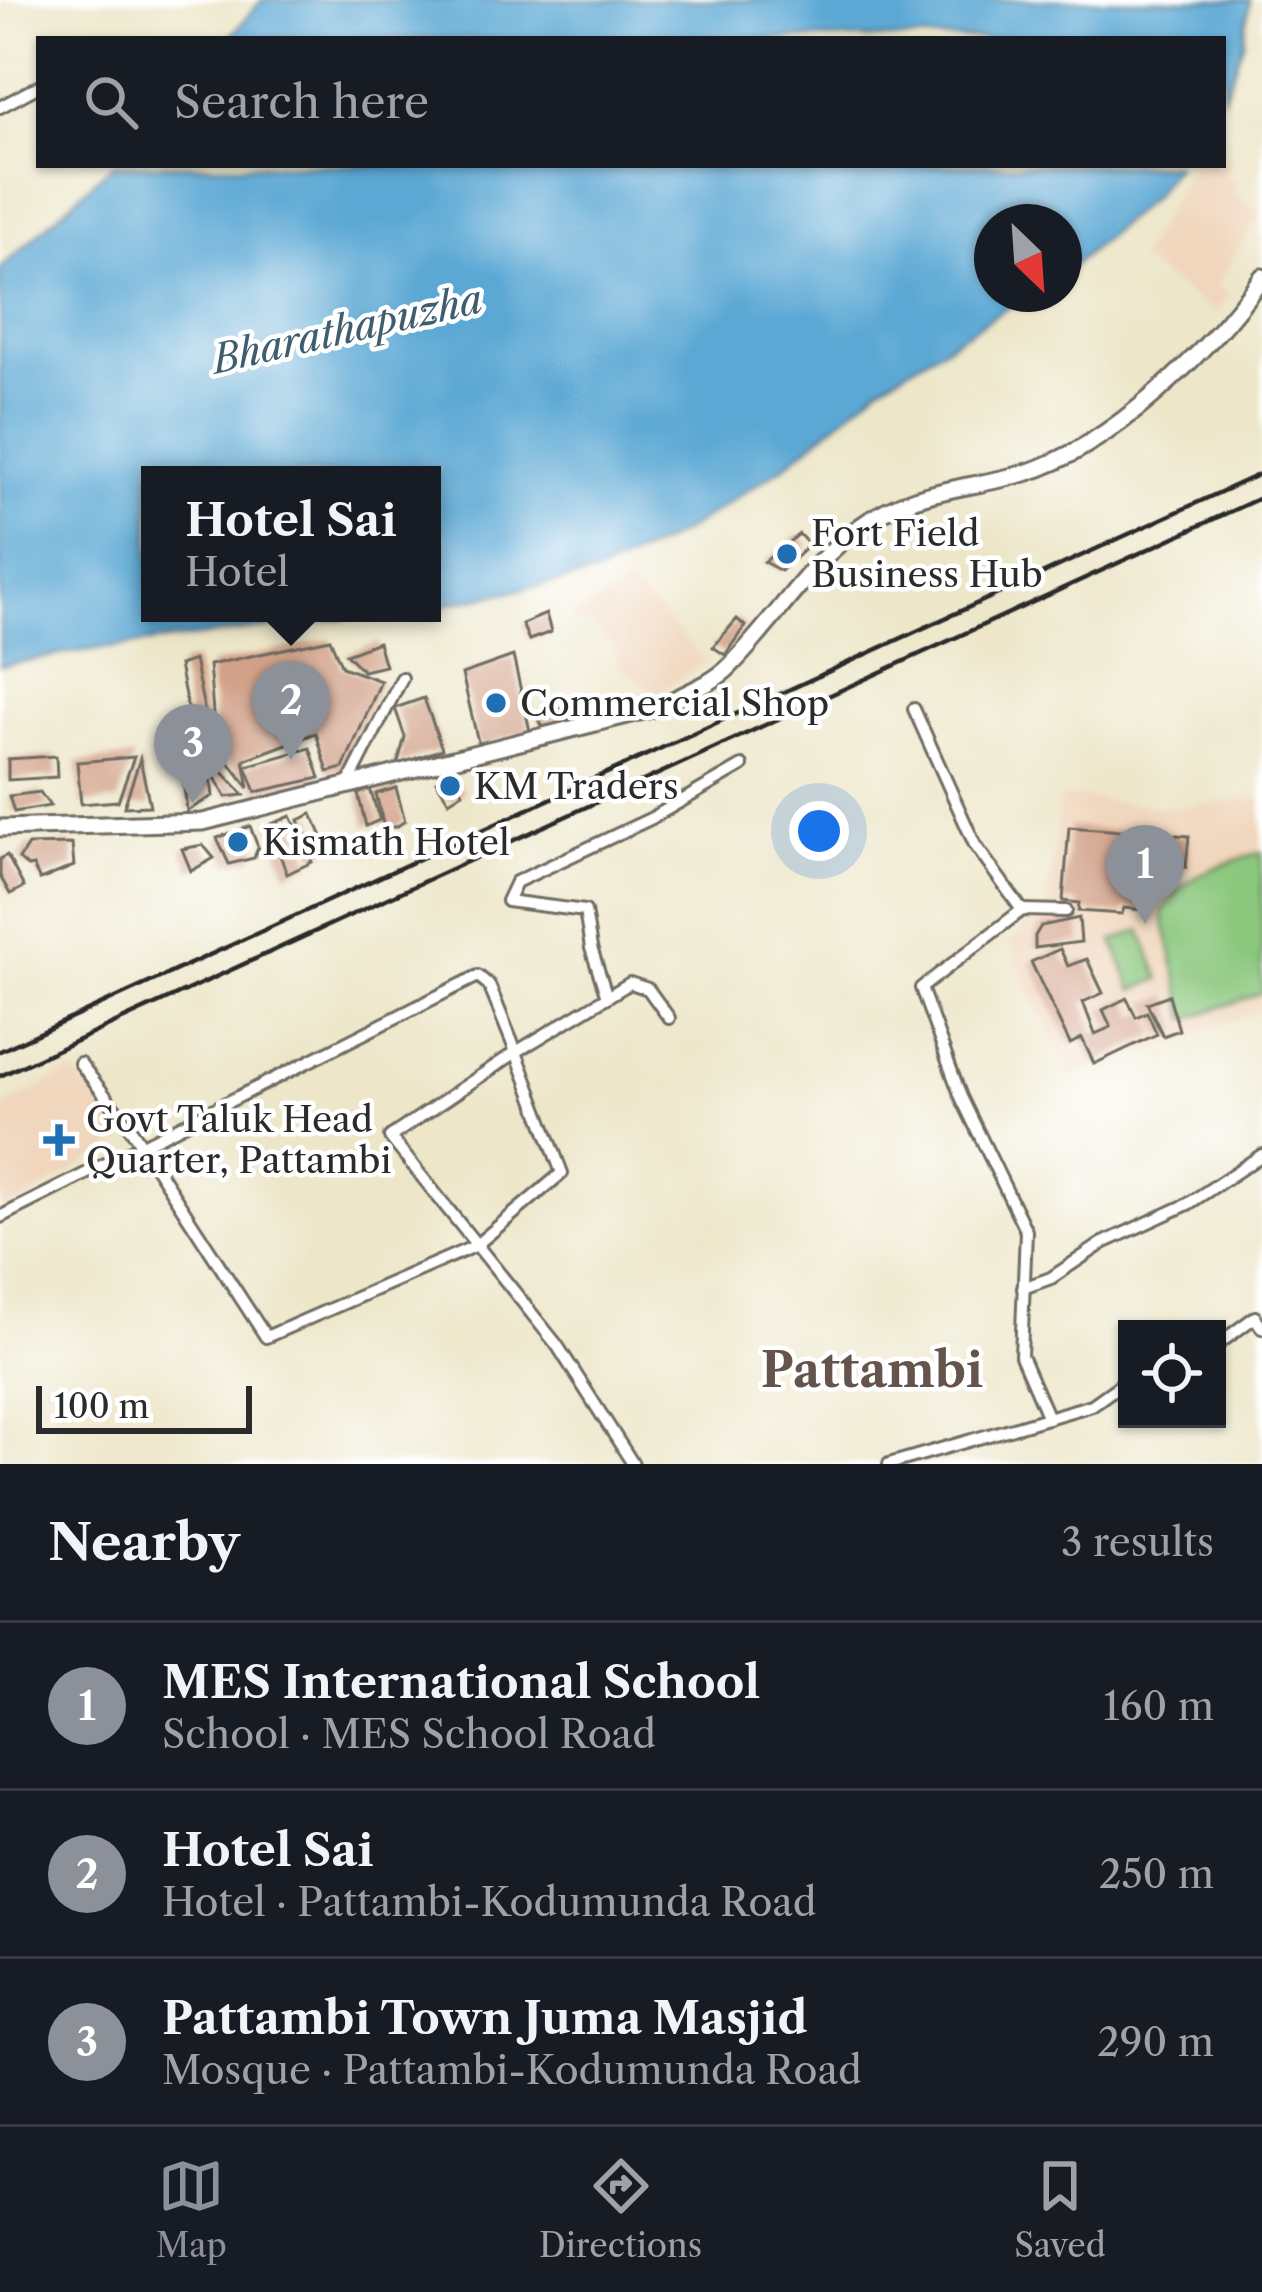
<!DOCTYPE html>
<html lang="en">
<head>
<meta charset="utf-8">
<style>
	:root { --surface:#171b24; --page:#20242c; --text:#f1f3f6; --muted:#9ea1a6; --line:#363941; --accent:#8c9099 }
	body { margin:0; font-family:"Libre Caslon Text",serif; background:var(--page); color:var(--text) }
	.controls { position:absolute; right:36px; bottom:36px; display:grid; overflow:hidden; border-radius:0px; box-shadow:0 3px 9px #0004 }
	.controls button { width:108px; height:108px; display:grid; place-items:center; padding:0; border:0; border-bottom:3px solid var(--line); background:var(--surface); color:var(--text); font:60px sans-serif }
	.compass { position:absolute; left:974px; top:204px; width:108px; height:108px; border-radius:50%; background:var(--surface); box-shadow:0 3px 9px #0004; rotate:155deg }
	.scale { position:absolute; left:36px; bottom:30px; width:216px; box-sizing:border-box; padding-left:12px; border:6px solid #2b2b2b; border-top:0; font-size:33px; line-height:42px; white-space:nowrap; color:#2b2b2b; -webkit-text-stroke:9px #fff; paint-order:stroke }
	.you { position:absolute; left:819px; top:831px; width:42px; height:42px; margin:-30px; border:9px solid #fff; border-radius:50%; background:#1a73e8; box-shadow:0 0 0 18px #1a73e833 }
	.badge { display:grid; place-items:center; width:78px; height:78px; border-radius:50%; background:var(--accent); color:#fff; font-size:39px; font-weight:700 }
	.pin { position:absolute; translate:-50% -99px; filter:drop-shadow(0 3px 6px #0008) }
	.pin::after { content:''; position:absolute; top:63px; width:42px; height:36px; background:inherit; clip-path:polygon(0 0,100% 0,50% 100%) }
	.popup { position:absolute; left:141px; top:466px; width:300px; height:156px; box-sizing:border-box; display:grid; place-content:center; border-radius:0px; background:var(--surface); filter:drop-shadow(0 3px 9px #0005); font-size:39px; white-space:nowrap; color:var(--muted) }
	.popup b { font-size:45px; color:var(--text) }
	.popup::after { content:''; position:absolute; left:50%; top:100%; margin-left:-24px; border:24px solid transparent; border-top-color:var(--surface) }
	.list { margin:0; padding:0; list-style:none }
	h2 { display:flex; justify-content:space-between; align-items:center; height:156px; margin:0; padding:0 48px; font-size:51px }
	h2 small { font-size:39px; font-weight:400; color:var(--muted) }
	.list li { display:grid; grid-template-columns:78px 1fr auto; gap:36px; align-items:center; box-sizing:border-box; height:168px; padding:0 48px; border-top:3px solid var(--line) }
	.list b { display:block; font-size:45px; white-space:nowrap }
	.list p { margin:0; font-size:39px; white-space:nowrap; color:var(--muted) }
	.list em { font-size:39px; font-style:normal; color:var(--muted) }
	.icon { flex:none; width:66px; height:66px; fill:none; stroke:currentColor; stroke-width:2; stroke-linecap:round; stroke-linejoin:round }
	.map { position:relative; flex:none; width:1262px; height:1464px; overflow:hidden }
	.search { position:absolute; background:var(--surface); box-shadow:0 3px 9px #0004; left:36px; right:36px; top:36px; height:132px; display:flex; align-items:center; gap:30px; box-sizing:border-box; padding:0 42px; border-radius:0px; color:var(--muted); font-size:45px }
	.sheet { height:660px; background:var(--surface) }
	nav { display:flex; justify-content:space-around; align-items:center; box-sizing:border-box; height:168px; border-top:3px solid var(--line); background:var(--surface); font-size:33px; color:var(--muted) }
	nav a { display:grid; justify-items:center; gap:6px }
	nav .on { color:var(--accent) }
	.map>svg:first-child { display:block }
	.built { fill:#f0d6bc }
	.green { fill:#8bc77d; stroke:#5b7954; stroke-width:3 }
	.water { fill:#5ba8d4; stroke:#436a80; stroke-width:3 }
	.building { fill:#d2a188 }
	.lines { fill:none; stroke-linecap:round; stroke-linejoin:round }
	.street-casing { stroke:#6f6c62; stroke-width:16 }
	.secondary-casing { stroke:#6f6c62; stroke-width:21 }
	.street { stroke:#fff; stroke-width:10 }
	.secondary { stroke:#fff; stroke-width:15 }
	.rail { stroke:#2b2b2b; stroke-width:4.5 }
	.poi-dot { fill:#1f6fb2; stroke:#fff; stroke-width:4.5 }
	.labels { text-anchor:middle; stroke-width:9; stroke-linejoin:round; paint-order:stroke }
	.poi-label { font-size:36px; fill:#2b2b2b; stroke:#fff; text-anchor:start }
	.water-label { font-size:39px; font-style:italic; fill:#3e5d6f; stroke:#fff }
	.district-label { font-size:48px; font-weight:bold; fill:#65544c; stroke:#fff }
</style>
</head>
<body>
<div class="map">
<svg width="1262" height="1464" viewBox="0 0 1262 1464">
	<rect width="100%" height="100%" fill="#fff"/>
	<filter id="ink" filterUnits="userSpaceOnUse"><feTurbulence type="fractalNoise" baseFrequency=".00833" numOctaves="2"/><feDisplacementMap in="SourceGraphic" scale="24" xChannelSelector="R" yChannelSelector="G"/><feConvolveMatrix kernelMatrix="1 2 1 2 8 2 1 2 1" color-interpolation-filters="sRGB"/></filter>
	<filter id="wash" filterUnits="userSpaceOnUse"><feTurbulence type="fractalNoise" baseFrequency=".004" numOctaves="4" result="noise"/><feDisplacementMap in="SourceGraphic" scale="48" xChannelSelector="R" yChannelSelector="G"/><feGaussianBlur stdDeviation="2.7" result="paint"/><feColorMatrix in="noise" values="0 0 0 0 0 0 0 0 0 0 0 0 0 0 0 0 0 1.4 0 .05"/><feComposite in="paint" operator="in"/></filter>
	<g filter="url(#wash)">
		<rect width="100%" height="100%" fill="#ede6c9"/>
		<g class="built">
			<polygon points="1223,153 1233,159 1224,176 1236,184 1232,194 1262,212 1216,285 1228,294 1215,313 1139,260 1191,165 1223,165"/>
			<polygon points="630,583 707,662 656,693 617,665 615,649 589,621 576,625 570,619"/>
			<polygon points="1060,796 1171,808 1262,798 1262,1010 1070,1076 1008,943 1048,906"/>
			<polygon points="75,1072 96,1102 106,1103 112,1117 107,1120 119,1135 116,1144 0,1215 0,1109 64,1074"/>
		</g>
		<g class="green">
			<path d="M1262,852V993L1187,1019L1162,913C1184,873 1221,865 1262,852Z"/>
			<polygon points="1141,930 1160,979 1133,990 1113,941"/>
		</g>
		<g class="water">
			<polygon points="262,0 1250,0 1243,43 1223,99 1223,39 228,39"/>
			<polygon points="112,165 1176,165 1153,196 1064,273 1064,222 992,222 992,294 1030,294 880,386 786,465 681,534 595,575 432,607 432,475 150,475 150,613 384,613 76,652 0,666 0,269"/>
		</g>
		<g id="blocks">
			<g class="building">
				<polygon points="799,534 809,545 781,571 764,562"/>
				<polygon points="546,614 551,632 529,640 522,624"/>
				<polygon points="737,619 745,626 725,655 713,647"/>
				<polygon points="330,639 342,667 381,681 343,768 328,772 316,733 244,760 249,788 216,746 209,665"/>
				<polygon points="378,642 385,666 363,671 346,654"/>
				<polygon points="513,656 530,731 479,746 462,674"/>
				<polygon points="194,660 212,747 196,752 179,665"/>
				<polygon points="592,695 599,711 575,718 569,701"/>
				<polygon points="424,698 442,749 397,765 405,737 395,708"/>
				<polygon points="562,709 571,720 543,727 536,714"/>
				<polygon points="310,748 320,778 256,792 246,766"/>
				<polygon points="56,756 57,777 8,780 8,759"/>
				<polygon points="134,757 118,801 81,804 77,762"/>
				<polygon points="140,759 150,806 124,807"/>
				<polygon points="220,769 244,795 226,797 213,774"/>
				<polygon points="452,772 463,792 449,801 436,781"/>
				<polygon points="210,773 213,796 187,811 183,778"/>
				<polygon points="396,788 405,821 396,827 384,827 376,794"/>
				<polygon points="370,789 380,820 366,826 358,794"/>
				<polygon points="40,792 50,806 14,812 9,796"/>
				<polygon points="312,814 328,850 315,856 299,820"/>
				<polygon points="291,816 312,862 287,874 269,825"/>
				<polygon points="250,826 258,847 254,858 229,864 217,838"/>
				<polygon points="1069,827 1189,836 1186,867 1166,865 1167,854 1149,852 1144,910 1124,908 1122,914 1078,911 1079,903 1063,901"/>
				<polygon points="72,844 74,866 40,880 33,866 28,867 19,859 28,845"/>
				<polygon points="203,845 214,858 191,871 182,849"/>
				<polygon points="7,855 24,887 10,894 0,876 0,859"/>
				<polygon points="1079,918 1081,942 1035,948 1035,936 1041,926"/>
				<polygon points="1060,949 1068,966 1087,959 1103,993 1083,1002 1095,1034 1111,1027 1103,1010 1127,998 1136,1017 1147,1012 1157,1034 1094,1064 1082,1038 1070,1044 1031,962"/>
				<polygon points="1169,995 1179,1030 1163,1036 1147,1003"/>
			</g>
		</g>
	</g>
	<g filter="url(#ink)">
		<use href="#blocks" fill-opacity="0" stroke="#6f6c62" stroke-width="3"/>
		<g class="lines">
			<g class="street-casing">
				<g id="street">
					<polyline points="0,107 39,86"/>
					<polyline points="914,709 975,845 1022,910"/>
					<polyline points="347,786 402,678"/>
					<polyline points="607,997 591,948 585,911 507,901 516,882 652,818 742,766"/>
					<polyline points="80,1063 133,1132 266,1337 475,1246 562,1173 516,1052 390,1137 557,1345 633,1464"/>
					<polyline points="0,1217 478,976 489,985 516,1052 630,983 648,989 669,1018"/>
					<polyline points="1023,1288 1051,1278 1103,1243 1188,1204 1262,1155"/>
					<polyline points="1217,1345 1255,1317 1262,1328"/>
					<polyline points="1048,1418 1021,1356 1026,1231 961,1097 921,988 1022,910 1066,911"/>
					<polyline points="889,1464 1092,1405 1127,1380"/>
				</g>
			</g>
			<g class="secondary-casing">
				<path id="secondary" d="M0,828L203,822L659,707C681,695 713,684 730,666C776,620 808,564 861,526C914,488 966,490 1025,473C1112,447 1211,349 1262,277"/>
			</g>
			<use href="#street" class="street"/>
			<use href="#secondary" class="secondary"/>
			<g class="rail">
				<polyline points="0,1051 1262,473"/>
				<polyline points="0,1076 1262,497"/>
			</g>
		</g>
	</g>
	<g class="poi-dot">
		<circle cx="787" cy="554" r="12"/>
		<circle cx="496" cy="703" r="12"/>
		<circle cx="450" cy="786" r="12"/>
		<circle cx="238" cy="842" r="12"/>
		<path d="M53 1122h12v12h12v12h-12v12h-12v-12h-12v-12h12z"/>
	</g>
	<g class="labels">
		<g class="poi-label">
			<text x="811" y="546">Fort Field<tspan x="811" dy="41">Business Hub</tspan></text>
			<text x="520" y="716">Commercial Shop</text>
			<text x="474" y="799">KM Traders</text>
			<text x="262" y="855">Kismath Hotel</text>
			<text x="86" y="1132">Govt Taluk Head<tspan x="86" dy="41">Quarter, Pattambi</tspan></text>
		</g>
		<g class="water-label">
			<text transform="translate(347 329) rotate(-13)" y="14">Bharathapuzha</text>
		</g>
		<g class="district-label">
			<text x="872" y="1387">Pattambi</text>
		</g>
	</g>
</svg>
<div class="controls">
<button><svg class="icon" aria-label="locate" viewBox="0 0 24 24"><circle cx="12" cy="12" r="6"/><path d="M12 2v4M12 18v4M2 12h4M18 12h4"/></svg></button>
</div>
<svg class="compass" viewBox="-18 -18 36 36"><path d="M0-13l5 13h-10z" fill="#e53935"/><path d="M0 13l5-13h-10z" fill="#9ea1a6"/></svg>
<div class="scale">100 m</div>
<div class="you"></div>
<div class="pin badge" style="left:1145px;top:924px">1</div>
<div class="pin badge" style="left:291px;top:760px">2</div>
<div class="popup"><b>Hotel Sai</b>Hotel</div>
<div class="pin badge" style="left:193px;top:803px">3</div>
<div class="search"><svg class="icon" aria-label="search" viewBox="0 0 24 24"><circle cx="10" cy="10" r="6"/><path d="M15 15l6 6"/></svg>Search here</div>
</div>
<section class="sheet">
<h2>Nearby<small>3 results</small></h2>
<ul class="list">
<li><span class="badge">1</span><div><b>MES International School</b><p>School · MES School Road</p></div><em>160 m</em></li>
<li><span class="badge">2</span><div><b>Hotel Sai</b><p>Hotel · Pattambi-Kodumunda Road</p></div><em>250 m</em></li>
<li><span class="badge">3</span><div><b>Pattambi Town Juma Masjid</b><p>Mosque · Pattambi-Kodumunda Road</p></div><em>290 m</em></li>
</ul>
</section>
<nav>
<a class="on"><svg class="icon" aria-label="map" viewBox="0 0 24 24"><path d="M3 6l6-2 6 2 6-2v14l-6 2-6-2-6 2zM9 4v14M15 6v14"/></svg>Map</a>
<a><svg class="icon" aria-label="directions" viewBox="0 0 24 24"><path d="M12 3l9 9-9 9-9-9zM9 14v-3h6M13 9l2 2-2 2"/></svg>Directions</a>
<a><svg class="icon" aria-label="saved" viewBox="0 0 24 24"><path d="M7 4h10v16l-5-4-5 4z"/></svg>Saved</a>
</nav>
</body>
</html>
